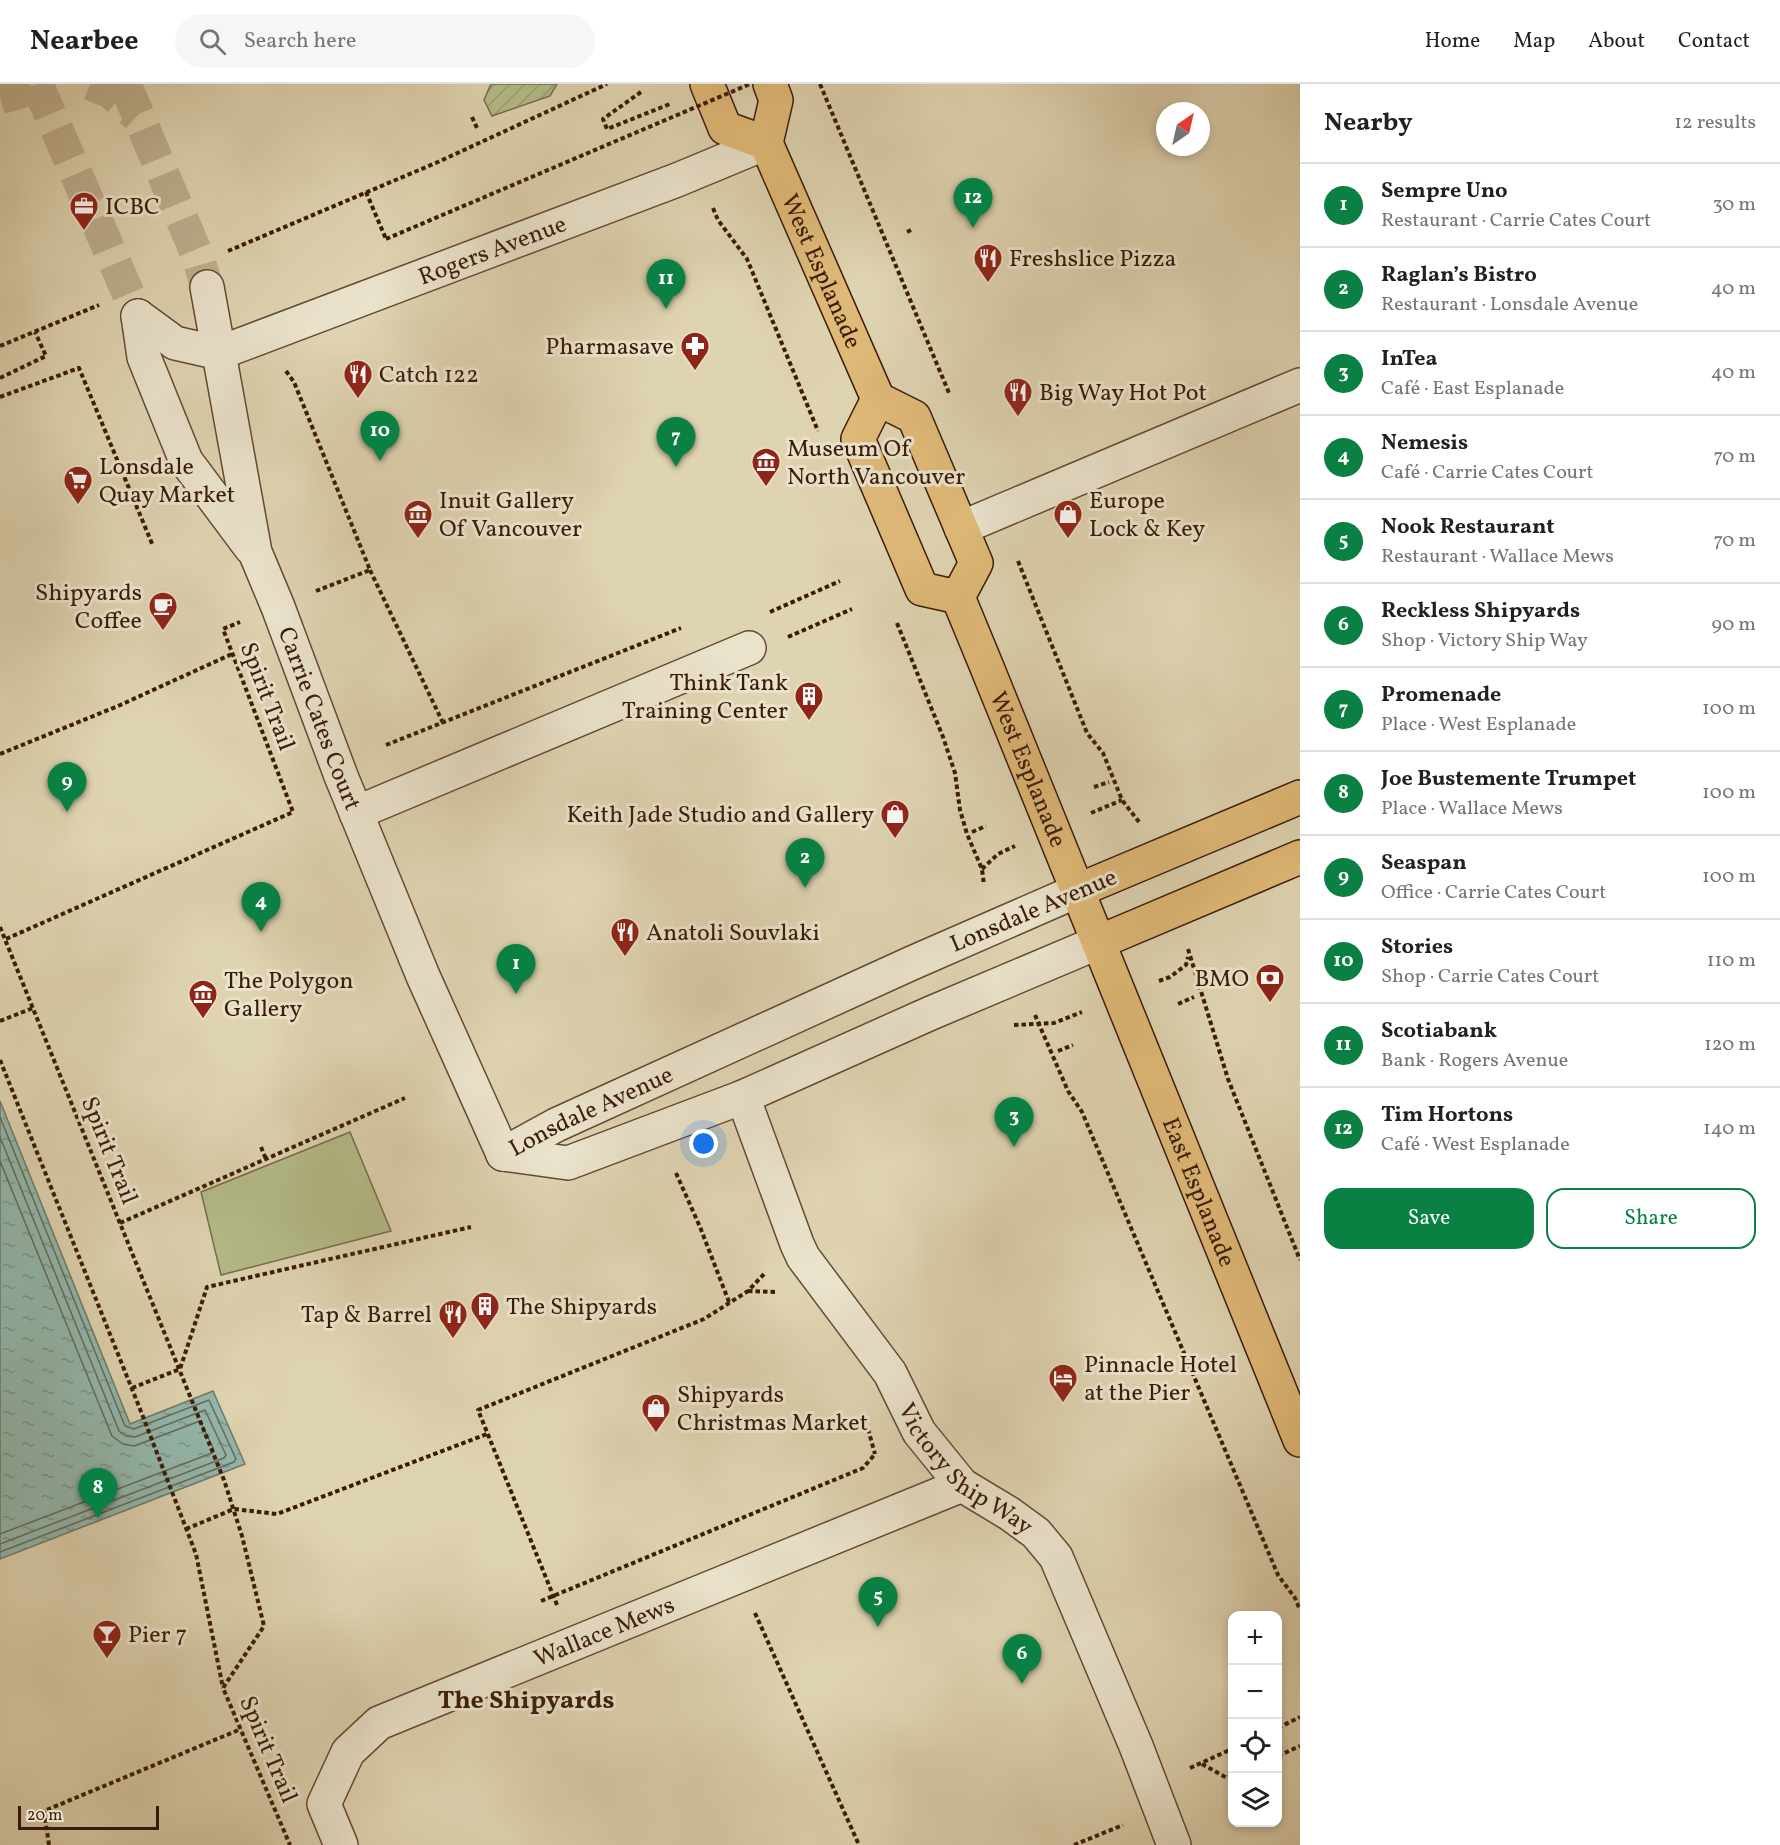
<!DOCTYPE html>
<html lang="en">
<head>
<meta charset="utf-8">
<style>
	:root { --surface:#fff; --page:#f6f6f6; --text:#202124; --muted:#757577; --line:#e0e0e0; --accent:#0b8043 }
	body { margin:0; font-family:Vollkorn,serif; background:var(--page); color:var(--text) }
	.controls { position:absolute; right:18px; bottom:18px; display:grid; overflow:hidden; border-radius:12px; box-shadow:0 3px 9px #0003 }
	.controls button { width:54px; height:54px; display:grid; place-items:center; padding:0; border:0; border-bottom:2px solid var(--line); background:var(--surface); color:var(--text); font:30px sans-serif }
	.compass { position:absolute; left:1156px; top:18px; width:54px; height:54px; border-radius:50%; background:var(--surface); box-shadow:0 3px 9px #0003; rotate:34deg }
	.scale { position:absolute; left:18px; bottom:15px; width:141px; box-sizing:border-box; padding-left:6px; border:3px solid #3a1b08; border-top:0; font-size:16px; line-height:21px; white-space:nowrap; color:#3a1b08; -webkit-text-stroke:4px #eae3cc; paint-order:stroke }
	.you { position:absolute; left:704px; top:1060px; width:21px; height:21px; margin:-15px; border:4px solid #fff; border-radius:50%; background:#1a73e8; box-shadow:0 0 0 9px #1a73e833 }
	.badge { display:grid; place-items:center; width:39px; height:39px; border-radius:50%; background:var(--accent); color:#fff; font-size:20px; font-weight:700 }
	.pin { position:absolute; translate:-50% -50px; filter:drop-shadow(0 2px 3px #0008) }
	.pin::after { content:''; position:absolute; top:32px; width:21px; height:18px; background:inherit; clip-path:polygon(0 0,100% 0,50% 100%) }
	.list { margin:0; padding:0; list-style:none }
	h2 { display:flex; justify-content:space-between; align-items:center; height:78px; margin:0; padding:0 24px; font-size:26px }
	h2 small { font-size:20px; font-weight:400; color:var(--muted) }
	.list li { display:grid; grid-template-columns:39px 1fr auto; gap:18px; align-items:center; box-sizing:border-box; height:84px; padding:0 24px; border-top:2px solid var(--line) }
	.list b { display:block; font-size:22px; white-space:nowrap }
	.list p { margin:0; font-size:20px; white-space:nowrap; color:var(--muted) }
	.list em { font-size:20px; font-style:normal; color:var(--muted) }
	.actions { display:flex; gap:12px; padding:18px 24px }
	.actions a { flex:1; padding:14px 0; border:2px solid var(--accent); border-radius:18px; text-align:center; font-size:21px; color:var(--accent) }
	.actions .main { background:var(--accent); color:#fff }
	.icon { flex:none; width:33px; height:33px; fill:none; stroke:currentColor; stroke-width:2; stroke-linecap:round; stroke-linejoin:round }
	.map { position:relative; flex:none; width:1300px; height:1761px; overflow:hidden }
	header { display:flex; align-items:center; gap:36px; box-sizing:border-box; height:84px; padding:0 30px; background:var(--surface); border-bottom:2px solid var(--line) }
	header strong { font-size:28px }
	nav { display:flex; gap:33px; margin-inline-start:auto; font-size:21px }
	.search { width:420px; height:54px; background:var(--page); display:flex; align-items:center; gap:15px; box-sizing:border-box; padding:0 21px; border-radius:33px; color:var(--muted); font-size:22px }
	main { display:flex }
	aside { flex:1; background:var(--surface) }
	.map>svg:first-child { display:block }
	.park { fill:#b4bc8a; stroke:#776c49; stroke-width:1.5 }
	.garden { fill:url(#garden-furrows); stroke:#776c49; stroke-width:1.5 }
	.water { fill:url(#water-ripples); stroke:#6f796b; stroke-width:1.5 }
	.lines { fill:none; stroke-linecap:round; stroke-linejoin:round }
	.shore { stroke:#666a5a; stroke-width:1.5 }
	.minor-tunnel { stroke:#beaf8f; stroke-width:33; stroke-dasharray:33 16; stroke-linecap:butt }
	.minor-casing { stroke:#634932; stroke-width:36 }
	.major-casing { stroke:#3a1b08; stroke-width:36 }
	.path { stroke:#3a1b08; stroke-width:4; stroke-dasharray:4.5 3; stroke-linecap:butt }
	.minor { stroke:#eae3cc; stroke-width:33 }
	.major { stroke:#e0ba78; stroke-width:33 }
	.path-bridge { stroke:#3a1b08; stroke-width:4; stroke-dasharray:4.5 3; stroke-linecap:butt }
	.labels { text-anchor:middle; stroke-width:6; stroke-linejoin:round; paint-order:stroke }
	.poi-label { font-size:24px; fill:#3a1b08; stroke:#eae3cc; text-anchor:start }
	.street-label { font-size:24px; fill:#3a1b08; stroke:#eae3cc }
	.neighbourhood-label { font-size:26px; font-weight:bold; fill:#3a1b08; stroke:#eae3cc }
</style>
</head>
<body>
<header>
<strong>Nearbee</strong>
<div class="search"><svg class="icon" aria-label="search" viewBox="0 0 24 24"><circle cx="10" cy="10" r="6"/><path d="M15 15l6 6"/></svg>Search here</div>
<nav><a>Home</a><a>Map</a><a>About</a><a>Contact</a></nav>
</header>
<main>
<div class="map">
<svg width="1300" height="1761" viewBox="0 0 1300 1761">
	<defs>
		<pattern id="garden-furrows" width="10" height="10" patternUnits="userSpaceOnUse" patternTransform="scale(1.5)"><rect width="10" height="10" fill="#b4bc8a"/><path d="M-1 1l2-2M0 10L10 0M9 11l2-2" fill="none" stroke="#9ca176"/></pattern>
		<pattern id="water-ripples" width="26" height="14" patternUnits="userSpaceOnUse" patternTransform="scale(1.5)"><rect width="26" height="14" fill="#93b8ad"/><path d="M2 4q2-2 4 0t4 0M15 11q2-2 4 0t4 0" fill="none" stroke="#79958b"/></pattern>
	</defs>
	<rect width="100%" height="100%" fill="#dfd4b1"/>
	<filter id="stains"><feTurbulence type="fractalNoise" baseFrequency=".00333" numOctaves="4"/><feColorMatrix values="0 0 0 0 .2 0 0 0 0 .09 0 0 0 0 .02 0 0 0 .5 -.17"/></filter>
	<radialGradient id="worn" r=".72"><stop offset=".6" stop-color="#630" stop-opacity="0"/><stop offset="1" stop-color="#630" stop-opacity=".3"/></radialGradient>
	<polygon class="park" points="350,1048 391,1147 221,1191 201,1108"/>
	<polygon class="garden" points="491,0 557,0 550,12 492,32 484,16"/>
	<polygon class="water" points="0,1017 130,1340 213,1307 245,1380 0,1475"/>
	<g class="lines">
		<g class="shore">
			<polyline points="0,1033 125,1342 134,1345 209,1316 236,1375 234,1378 0,1468"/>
			<polyline points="0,1053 119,1347 126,1352 135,1353 205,1326 226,1371 224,1374 0,1460"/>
			<polyline points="0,1077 112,1352 123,1360 134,1362 200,1337 214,1366 212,1369 0,1450"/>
		</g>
		<g class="minor-tunnel">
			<polyline points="37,0 138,232"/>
			<polyline points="90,0 110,8 137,32"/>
			<polyline points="125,0 198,173 207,203"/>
			<polyline points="0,14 47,0"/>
		</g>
		<g class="minor-casing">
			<g id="minor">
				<path id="s1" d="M207,203L255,468L278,523L341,692L423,892L503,1070"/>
				<polyline points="138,232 144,273 186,377 251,464"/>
				<polyline points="138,232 175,259 219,269"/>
				<path id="s2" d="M219,269L677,96L766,59"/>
				<polyline points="961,444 1300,301"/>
				<polyline points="356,729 749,564"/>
				<path id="s3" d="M743,1013L797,1160L803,1173L890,1289L919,1348L962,1401L1010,1430L1036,1449L1056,1473L1136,1662L1174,1761"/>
				<polyline points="503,1070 568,1079 743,1013 931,929 1099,858"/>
				<path id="s4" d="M503,1070L556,1041L912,879L1079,806"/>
				<path id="s5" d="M341,1761L324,1720L348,1668L379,1639L962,1401"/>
			</g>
		</g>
		<g class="major-casing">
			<g id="major">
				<polyline points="707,0 725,44 766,59"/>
				<path id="s6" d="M770,0L776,16L766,59L878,315L914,333L976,479L958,513"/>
				<polyline points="878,315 858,355 922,505 958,513"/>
				<path id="s7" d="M958,513C1074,793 1185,1075 1300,1356"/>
				<polyline points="1079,806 1300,713"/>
				<polyline points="1099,858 1300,773"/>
			</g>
		</g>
		<g class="path">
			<polyline points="820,0 949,309"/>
			<polyline points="641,8 603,35 607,45 670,20"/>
			<polyline points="472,33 477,44"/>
			<polyline points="366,108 386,155"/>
			<polyline points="713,124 718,136 747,175 818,347"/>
			<polyline points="907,148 913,145"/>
			<polyline points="228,167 438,78 607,0"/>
			<polyline points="0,262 99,221"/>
			<polyline points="286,287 294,298 370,486 316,507"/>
			<polyline points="0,294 46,272 35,248"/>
			<polyline points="0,313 79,284 153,462"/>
			<polyline points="1018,477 1087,649 1103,669 1122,716 1139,738"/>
			<polyline points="370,486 443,639"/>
			<polyline points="770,528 840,497"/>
			<polyline points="897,539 943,653 955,689 960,726 967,750 982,785 984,801"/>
			<polyline points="788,553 852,525"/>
			<polyline points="386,661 681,544"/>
			<polyline points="0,670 118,622 232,570"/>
			<polyline points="1094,703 1109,698"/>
			<polyline points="1091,729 1122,716"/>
			<polyline points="972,748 986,742"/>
			<polyline points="982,785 998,770 1015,762"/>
			<polyline points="0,843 224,1396 242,1452 264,1542 223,1604 290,1761"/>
			<polyline points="6,855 293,728 223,545 240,538"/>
			<polyline points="1188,865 1228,995 1300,1176"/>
			<polyline points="1159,897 1170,893 1186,881 1188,873"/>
			<polyline points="1178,920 1194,913"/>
			<polyline points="1035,931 1068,1007 1082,1028 1278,1491 1295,1514 1300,1526"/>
			<polyline points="0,937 33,924"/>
			<polyline points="1014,941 1054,939 1082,928"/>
			<polyline points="1058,967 1073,961"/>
			<polyline points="0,976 140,1325 196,1470 223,1604"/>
			<polyline points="261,1063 266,1075"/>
			<polyline points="676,1089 700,1143 729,1218"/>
			<polyline points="120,1139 405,1014"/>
			<polyline points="748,1207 776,1208"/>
			<polyline points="132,1304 180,1285 207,1203 471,1143"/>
			<polyline points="868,1345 875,1370"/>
			<polyline points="186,1445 234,1425 277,1430 487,1350"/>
			<polyline points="541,1517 863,1384 875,1370"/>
			<polyline points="557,1521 478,1326 704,1235 748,1207 764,1190"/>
			<polyline points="755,1529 859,1761"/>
			<polyline points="1278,1644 1300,1633"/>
			<polyline points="1278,1672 1300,1662"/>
			<polyline points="1202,1680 1227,1694 1232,1691"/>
			<polyline points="1190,1684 1232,1665"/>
			<polyline points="49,1761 44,1727 241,1645"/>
			<polyline points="1074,1761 1123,1741"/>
		</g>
		<use href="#minor" class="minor"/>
		<use href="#major" class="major"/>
		<polyline class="path-bridge" points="386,155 750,0"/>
	</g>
	<defs>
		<g id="office-pin" transform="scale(1.5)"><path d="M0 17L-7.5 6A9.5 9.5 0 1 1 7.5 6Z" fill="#8f2418" stroke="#eae3cc"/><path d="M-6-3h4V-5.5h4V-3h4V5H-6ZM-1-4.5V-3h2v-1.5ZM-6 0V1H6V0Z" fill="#fff"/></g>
		<g id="restaurant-pin" transform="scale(1.5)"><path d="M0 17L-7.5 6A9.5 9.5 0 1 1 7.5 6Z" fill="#8f2418" stroke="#eae3cc"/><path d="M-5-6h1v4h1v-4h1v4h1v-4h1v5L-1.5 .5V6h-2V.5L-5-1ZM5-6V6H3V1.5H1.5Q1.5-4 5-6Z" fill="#fff"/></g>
		<g id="pharmacy-pin" transform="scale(1.5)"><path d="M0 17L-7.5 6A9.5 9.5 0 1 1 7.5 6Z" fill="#8f2418" stroke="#eae3cc"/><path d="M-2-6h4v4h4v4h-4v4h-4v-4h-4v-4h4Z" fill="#fff"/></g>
		<g id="museum-pin" transform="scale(1.5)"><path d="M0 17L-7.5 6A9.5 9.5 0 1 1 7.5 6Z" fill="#8f2418" stroke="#eae3cc"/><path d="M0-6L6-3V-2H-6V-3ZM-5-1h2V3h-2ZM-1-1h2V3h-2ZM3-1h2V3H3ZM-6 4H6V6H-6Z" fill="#fff"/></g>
		<g id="supermarket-pin" transform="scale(1.5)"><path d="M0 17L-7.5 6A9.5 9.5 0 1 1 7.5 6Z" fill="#8f2418" stroke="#eae3cc"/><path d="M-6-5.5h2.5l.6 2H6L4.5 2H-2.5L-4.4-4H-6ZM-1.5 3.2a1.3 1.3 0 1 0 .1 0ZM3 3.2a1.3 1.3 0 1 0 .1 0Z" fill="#fff"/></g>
		<g id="shop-pin" transform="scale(1.5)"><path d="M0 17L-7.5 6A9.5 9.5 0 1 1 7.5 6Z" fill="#8f2418" stroke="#eae3cc"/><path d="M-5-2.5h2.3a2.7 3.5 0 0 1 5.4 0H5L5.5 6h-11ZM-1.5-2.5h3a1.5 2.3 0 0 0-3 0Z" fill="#fff"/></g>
		<g id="cafe-pin" transform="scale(1.5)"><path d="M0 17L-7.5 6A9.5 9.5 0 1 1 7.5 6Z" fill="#8f2418" stroke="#eae3cc"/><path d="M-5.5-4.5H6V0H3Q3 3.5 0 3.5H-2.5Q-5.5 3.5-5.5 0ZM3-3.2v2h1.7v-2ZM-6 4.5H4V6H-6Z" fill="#fff"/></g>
		<g id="building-pin" transform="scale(1.5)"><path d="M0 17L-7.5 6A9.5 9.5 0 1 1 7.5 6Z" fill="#8f2418" stroke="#eae3cc"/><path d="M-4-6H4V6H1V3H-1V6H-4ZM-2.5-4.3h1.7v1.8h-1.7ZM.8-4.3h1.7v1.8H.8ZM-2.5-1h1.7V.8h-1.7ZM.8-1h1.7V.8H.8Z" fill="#fff"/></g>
		<g id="bank-pin" transform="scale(1.5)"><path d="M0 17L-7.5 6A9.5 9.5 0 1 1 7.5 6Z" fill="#8f2418" stroke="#eae3cc"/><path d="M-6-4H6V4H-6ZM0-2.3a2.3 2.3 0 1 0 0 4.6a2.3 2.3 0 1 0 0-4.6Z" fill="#fff"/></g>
		<g id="hotel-pin" transform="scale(1.5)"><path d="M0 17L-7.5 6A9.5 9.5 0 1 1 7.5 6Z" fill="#8f2418" stroke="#eae3cc"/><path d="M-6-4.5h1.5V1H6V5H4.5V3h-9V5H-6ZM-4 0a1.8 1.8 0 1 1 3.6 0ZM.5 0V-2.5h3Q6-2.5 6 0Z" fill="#fff"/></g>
		<g id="bar-pin" transform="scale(1.5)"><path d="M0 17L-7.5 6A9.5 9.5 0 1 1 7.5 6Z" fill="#8f2418" stroke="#eae3cc"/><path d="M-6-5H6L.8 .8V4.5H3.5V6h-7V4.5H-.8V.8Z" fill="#fff"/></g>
	</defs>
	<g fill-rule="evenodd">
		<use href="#office-pin" x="84" y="122"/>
		<use href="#restaurant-pin" x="988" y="174"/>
		<use href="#pharmacy-pin" x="695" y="262"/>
		<use href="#restaurant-pin" x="358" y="290"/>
		<use href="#restaurant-pin" x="1018" y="308"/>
		<use href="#museum-pin" x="766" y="378"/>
		<use href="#supermarket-pin" x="78" y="396"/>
		<use href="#museum-pin" x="418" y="430"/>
		<use href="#shop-pin" x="1068" y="430"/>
		<use href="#cafe-pin" x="163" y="522"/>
		<use href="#building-pin" x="809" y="612"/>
		<use href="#shop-pin" x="895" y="730"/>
		<use href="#restaurant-pin" x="625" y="848"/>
		<use href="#bank-pin" x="1270" y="894"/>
		<use href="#museum-pin" x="203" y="910"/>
		<use href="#building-pin" x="485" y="1222"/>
		<use href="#restaurant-pin" x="453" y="1230"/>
		<use href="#hotel-pin" x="1063" y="1294"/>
		<use href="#shop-pin" x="656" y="1324"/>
		<use href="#bar-pin" x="107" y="1550"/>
	</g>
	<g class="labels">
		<g class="poi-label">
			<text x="105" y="130">ICBC</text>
			<text x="1009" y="182">Freshslice Pizza</text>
			<text x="674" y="270" text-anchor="end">Pharmasave</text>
			<text x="379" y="298">Catch 122</text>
			<text x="1039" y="316">Big Way Hot Pot</text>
			<text x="787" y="372">Museum Of<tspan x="787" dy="28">North Vancouver</tspan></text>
			<text x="99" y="390">Lonsdale<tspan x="99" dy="28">Quay Market</tspan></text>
			<text x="439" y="424">Inuit Gallery<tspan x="439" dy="28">Of Vancouver</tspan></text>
			<text x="1089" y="424">Europe<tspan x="1089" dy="28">Lock &amp; Key</tspan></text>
			<text x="142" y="516" text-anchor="end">Shipyards<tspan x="142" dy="28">Coffee</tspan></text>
			<text x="788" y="606" text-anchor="end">Think Tank<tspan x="788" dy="28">Training Center</tspan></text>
			<text x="874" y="738" text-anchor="end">Keith Jade Studio and Gallery</text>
			<text x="646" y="856">Anatoli Souvlaki</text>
			<text x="1249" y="902" text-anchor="end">BMO</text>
			<text x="224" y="904">The Polygon<tspan x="224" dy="28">Gallery</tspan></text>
			<text x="506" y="1230">The Shipyards</text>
			<text x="432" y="1238" text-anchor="end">Tap &amp; Barrel</text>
			<text x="1084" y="1288">Pinnacle Hotel<tspan x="1084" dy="28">at the Pier</tspan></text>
			<text x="677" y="1318">Shipyards<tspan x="677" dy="28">Christmas Market</tspan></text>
			<text x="128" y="1558">Pier 7</text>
		</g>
		<g class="street-label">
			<text dy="8" stroke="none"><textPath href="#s2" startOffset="292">Rogers Avenue</textPath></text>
			<text dy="8" stroke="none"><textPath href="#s6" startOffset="201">West Esplanade</textPath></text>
			<text transform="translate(268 612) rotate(69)" y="8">Spirit Trail</text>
			<text dy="8" stroke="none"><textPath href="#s1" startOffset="448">Carrie Cates Court</textPath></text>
			<text dy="8" stroke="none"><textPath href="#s7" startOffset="186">West Esplanade</textPath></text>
			<text transform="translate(1033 826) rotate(-23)" y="8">Lonsdale Avenue</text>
			<text dy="8" stroke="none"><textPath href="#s4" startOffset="98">Lonsdale Avenue</textPath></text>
			<text transform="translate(110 1066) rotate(68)" y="8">Spirit Trail</text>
			<text dy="8" stroke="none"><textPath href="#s7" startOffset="642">East Esplanade</textPath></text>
			<text dy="8" stroke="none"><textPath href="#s3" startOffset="441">Victory Ship Way</textPath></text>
			<text dy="8" stroke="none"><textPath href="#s5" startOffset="387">Wallace Mews</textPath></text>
			<text transform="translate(269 1665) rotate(67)" y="8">Spirit Trail</text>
		</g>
		<g class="neighbourhood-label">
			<text x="526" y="1624">The Shipyards</text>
		</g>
	</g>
	<rect width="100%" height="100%" filter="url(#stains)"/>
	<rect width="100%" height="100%" fill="url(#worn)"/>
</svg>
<div class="controls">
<button>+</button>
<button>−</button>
<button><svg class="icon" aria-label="locate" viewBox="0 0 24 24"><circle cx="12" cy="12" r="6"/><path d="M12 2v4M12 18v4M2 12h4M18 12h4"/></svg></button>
<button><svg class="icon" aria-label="layers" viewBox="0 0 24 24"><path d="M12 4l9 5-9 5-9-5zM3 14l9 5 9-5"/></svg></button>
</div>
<svg class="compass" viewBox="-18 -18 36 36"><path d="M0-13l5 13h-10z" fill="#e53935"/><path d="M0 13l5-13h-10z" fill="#757577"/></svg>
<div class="scale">20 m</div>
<div class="you"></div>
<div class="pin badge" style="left:516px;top:910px">1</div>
<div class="pin badge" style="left:805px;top:804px">2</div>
<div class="pin badge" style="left:1014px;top:1063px">3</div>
<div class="pin badge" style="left:261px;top:848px">4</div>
<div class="pin badge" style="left:878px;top:1543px">5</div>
<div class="pin badge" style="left:1022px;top:1600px">6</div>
<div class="pin badge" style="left:676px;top:383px">7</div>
<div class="pin badge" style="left:98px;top:1434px">8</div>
<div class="pin badge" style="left:67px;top:728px">9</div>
<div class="pin badge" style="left:380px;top:377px">10</div>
<div class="pin badge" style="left:666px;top:225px">11</div>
<div class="pin badge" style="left:973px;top:144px">12</div>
</div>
<aside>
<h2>Nearby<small>12 results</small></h2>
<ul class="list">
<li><span class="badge">1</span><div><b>Sempre Uno</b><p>Restaurant · Carrie Cates Court</p></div><em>30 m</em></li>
<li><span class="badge">2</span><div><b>Raglan’s Bistro</b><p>Restaurant · Lonsdale Avenue</p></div><em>40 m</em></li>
<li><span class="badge">3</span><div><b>InTea</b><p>Café · East Esplanade</p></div><em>40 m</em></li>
<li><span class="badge">4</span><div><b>Nemesis</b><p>Café · Carrie Cates Court</p></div><em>70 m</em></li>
<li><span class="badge">5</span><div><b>Nook Restaurant</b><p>Restaurant · Wallace Mews</p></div><em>70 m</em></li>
<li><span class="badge">6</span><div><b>Reckless Shipyards</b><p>Shop · Victory Ship Way</p></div><em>90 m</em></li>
<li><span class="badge">7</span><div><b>Promenade</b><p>Place · West Esplanade</p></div><em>100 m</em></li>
<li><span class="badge">8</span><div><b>Joe Bustemente Trumpet</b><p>Place · Wallace Mews</p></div><em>100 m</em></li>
<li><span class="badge">9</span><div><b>Seaspan</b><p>Office · Carrie Cates Court</p></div><em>100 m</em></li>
<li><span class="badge">10</span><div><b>Stories</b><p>Shop · Carrie Cates Court</p></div><em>110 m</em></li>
<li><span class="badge">11</span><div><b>Scotiabank</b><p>Bank · Rogers Avenue</p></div><em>120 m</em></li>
<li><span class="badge">12</span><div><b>Tim Hortons</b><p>Café · West Esplanade</p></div><em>140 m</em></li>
</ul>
<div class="actions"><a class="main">Save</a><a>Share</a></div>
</aside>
</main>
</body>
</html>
